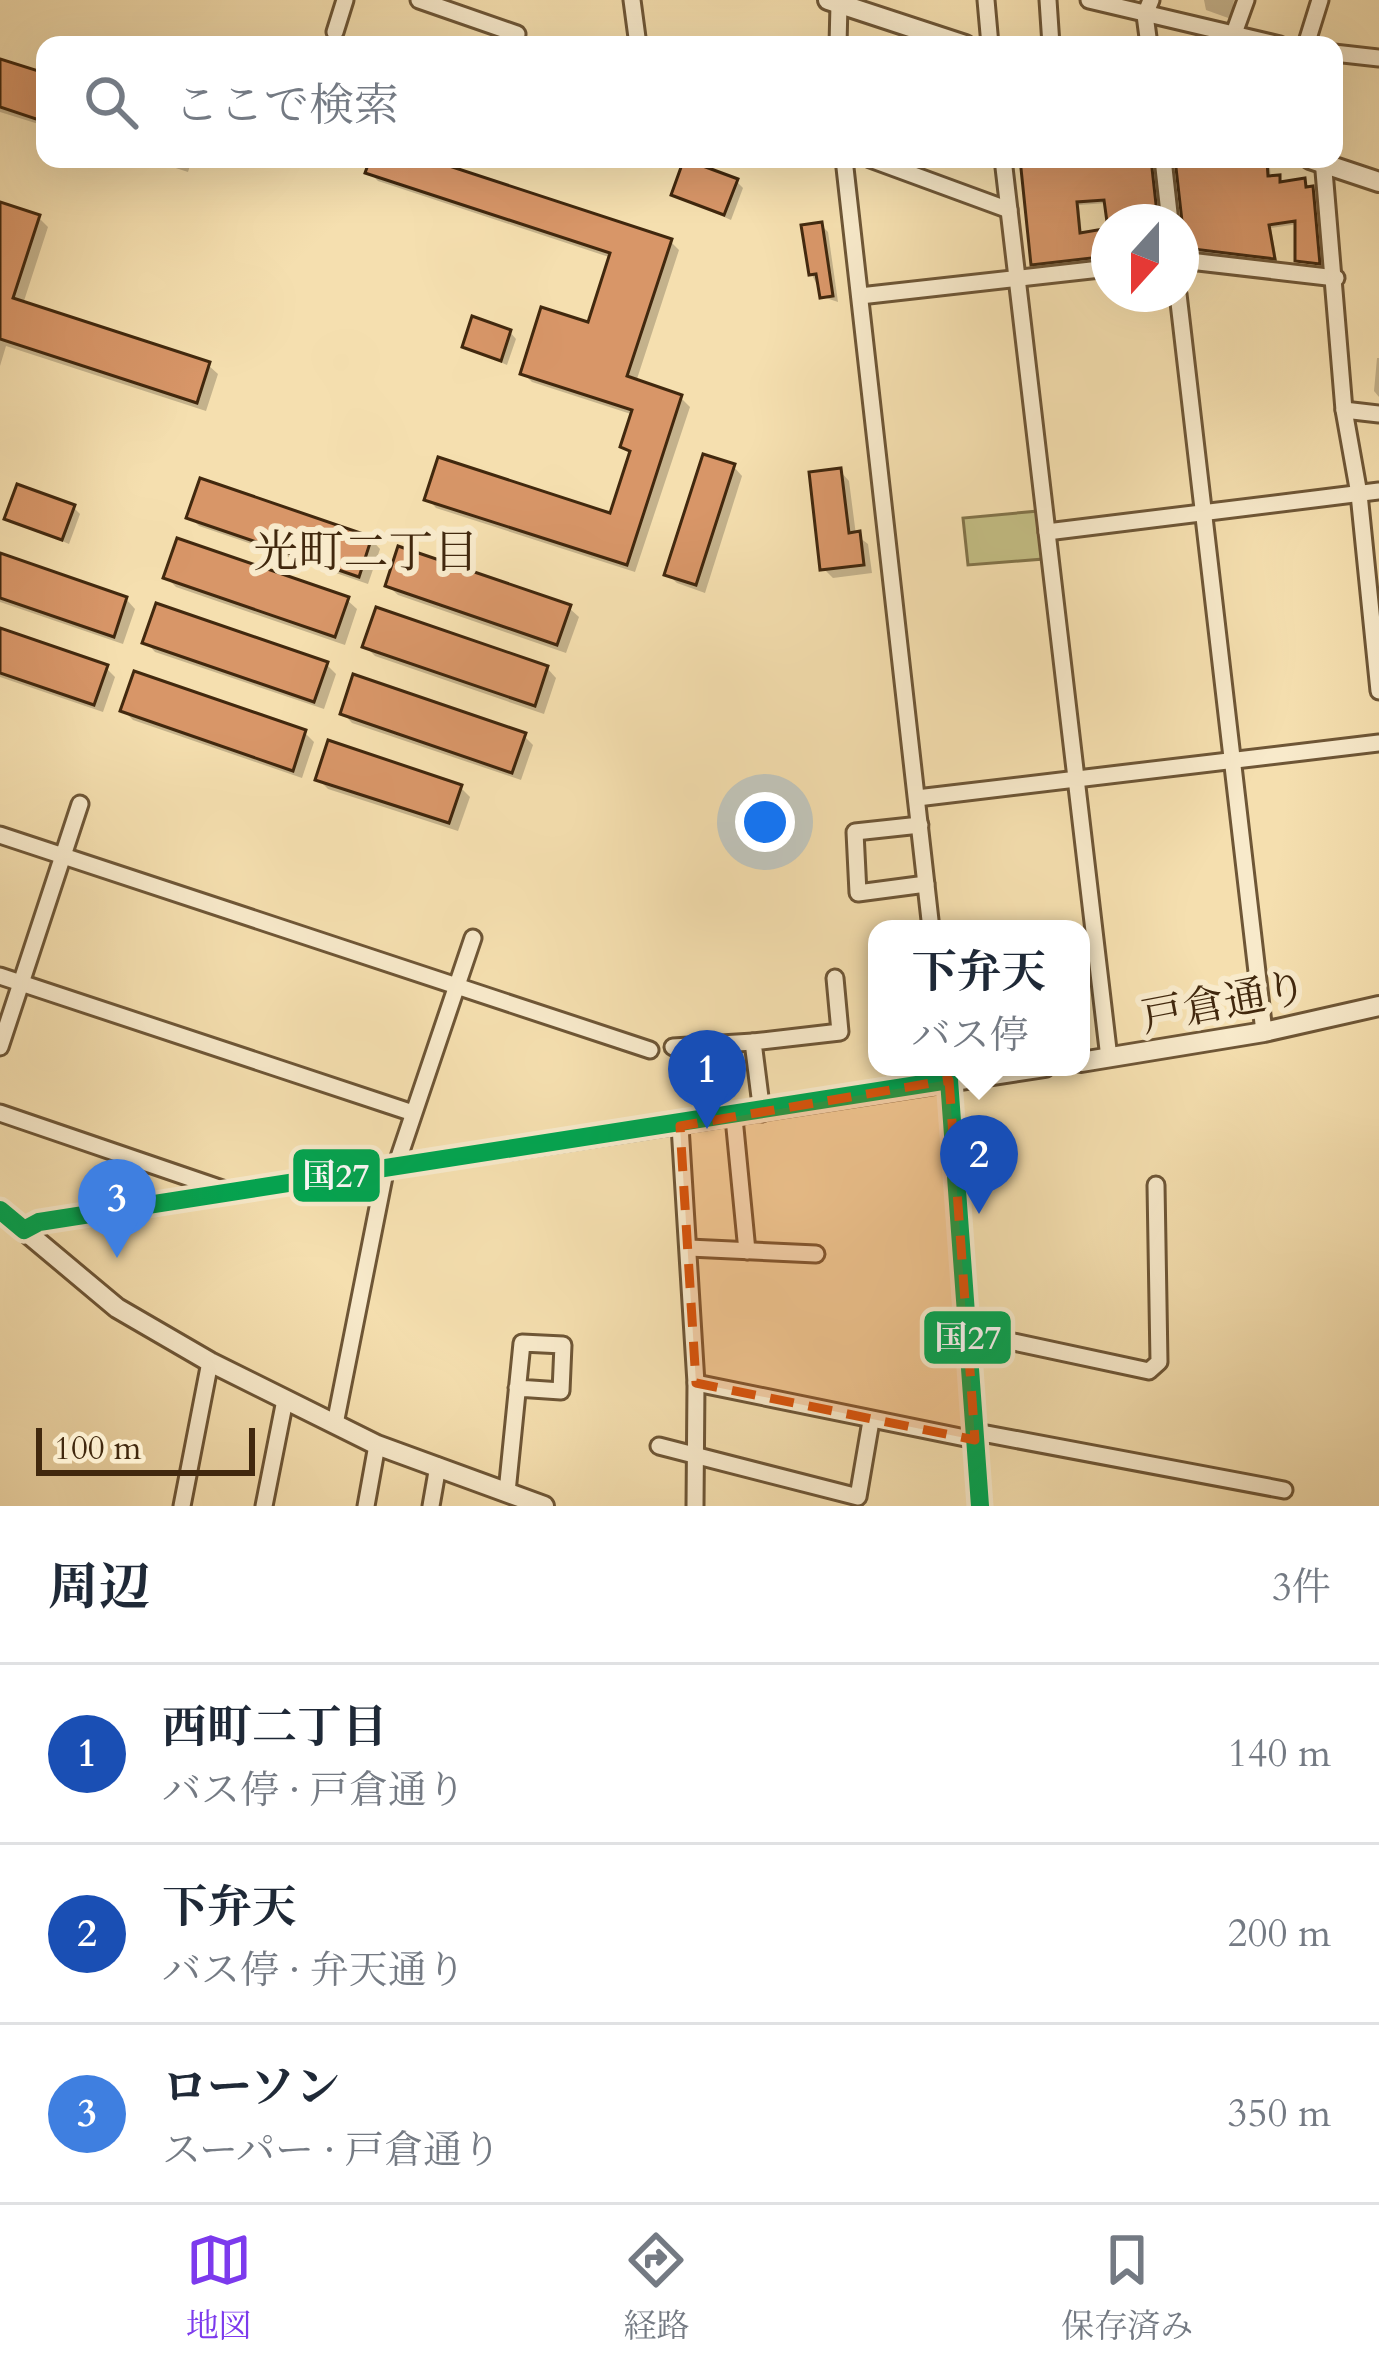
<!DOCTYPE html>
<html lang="ja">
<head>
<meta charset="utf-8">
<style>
	:root { --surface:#fff; --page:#f2f2f3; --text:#1f2937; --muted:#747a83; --line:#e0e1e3; --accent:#7c3aed }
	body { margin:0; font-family:Cardo,"Noto Serif JP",serif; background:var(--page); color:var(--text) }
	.compass { position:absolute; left:1091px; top:204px; width:108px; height:108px; border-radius:50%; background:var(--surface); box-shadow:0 12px 48px #0002; rotate:201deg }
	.scale { position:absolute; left:36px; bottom:30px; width:219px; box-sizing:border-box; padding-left:12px; border:6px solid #41280e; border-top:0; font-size:33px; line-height:42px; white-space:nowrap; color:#41280e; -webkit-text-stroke:9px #f8eacb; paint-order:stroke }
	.you { position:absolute; left:765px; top:822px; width:42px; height:42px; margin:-30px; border:9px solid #fff; border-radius:50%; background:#1a73e8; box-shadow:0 0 0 18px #1a73e833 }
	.badge { display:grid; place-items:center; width:78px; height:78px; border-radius:50%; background:var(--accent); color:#fff; font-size:39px; font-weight:700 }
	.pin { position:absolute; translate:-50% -99px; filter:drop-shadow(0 3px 6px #0008) }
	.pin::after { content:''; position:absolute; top:63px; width:42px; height:36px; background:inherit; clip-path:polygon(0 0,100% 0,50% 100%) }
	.popup { position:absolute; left:868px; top:920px; width:222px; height:156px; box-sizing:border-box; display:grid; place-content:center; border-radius:24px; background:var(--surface); filter:drop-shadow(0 3px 9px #0005); font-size:39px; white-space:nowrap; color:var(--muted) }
	.popup b { font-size:45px; color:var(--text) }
	.popup::after { content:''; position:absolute; left:50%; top:100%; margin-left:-24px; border:24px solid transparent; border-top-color:var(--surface) }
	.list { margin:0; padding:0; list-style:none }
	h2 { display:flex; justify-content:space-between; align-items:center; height:156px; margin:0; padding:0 48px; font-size:51px }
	h2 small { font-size:39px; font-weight:400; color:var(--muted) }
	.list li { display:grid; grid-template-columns:78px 1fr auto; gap:36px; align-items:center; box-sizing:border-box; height:180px; padding:0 48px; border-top:3px solid var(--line) }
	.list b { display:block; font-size:45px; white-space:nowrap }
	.list p { margin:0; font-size:39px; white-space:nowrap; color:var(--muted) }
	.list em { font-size:39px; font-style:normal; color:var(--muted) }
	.icon { flex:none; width:66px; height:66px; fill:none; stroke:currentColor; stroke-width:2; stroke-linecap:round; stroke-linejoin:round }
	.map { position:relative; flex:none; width:1379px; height:1506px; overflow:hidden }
	.search { position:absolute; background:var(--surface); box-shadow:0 12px 48px #0002; left:36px; right:36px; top:36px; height:132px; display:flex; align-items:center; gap:30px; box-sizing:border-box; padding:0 42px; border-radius:24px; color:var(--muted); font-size:45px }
	.sheet { height:696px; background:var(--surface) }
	nav { display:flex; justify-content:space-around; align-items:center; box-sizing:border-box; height:168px; border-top:3px solid var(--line); background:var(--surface); font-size:33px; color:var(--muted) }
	nav a { display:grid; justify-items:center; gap:6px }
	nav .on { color:var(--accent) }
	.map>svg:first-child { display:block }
	.green { fill:#c4bf85; stroke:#82744a; stroke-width:3 }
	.shadow { fill:#0003 }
	.building { fill:#d89668; stroke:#41280e; stroke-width:3 }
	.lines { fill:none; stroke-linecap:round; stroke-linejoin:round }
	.minor-casing { stroke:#6e5636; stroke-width:21 }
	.tertiary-casing { stroke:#6e5636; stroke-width:24 }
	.minor { stroke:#f8eacb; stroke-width:15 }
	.tertiary { stroke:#f8eacb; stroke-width:18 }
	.bus-1-casing { stroke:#f8eacb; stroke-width:27 }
	.bus-1 { stroke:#00a651; stroke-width:18 }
	.marked { fill:#d7540c; fill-opacity:0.2; stroke:#d7540c; stroke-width:9; stroke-dasharray:24 15; stroke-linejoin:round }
	.labels { text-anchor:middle; stroke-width:12; stroke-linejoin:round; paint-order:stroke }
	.street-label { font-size:42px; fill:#41280e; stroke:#f8eacb }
	.neighbourhood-label { font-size:45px; fill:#41280e; stroke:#f8eacb }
	.line-badge { stroke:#f8eacb; stroke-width:4.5 }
	.badge-label { font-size:33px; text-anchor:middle; font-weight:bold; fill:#fff }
</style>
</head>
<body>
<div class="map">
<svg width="1379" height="1506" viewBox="0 0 1379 1506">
	<rect width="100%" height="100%" fill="#f5dfaf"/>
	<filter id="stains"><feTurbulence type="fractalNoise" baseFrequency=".00167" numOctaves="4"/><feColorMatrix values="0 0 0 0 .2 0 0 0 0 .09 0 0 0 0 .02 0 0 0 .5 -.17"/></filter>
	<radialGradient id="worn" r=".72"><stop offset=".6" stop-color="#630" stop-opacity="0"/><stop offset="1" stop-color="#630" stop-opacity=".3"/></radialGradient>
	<polygon class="green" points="1039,511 1043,559 968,565 963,518"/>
	<g class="shadow">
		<polygon points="1204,0 1234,0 1231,19 1206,10"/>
		<polygon points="0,62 45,76 45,126 0,112"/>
		<polygon points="148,159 192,159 188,172"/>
		<polygon points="373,159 419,159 670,241 679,250 636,382 681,398 690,407 635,572 436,508 428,499 611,516 632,455 623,446 634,415 532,382 523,373 590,326 612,258 378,181 369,172"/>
		<polygon points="1020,159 1157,159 1160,222 1110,222 1107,203 1079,205 1082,235 1109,231 1109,259 1038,267"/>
		<polygon points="1178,159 1252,159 1270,168 1271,179 1304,182 1316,194 1322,266 1298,260 1298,224 1271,228 1277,261 1187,251 1181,255 1185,222"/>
		<polygon points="736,181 743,188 731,220 674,195"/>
		<polygon points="0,205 39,218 48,227 23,304 208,365 218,374 206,411 6,346 0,366"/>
		<polygon points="821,225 828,232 838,302 823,297 811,273"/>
		<polygon points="510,332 516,339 507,365 465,347"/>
		<polygon points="1377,358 1379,358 1379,397 1374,391"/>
		<polygon points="733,466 742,476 705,593 677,583 667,574"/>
		<polygon points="840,471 849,481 856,535 868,544 872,573 833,578 823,568"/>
		<polygon points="73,507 80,514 69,544 7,518"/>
		<polygon points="190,517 371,539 380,549 368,584 199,526"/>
		<polygon points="0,556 126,599 135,609 123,644 0,602"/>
		<polygon points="166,577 347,600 357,609 345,645 176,587"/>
		<polygon points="388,586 569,608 579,617 566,653 398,595"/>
		<polygon points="0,631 106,668 115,677 103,712 0,677"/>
		<polygon points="146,642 327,665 336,674 324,709 155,652"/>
		<polygon points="365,646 547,668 556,678 544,714 375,656"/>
		<polygon points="124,711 305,733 314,742 302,778 133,720"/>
		<polygon points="343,713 524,736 533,745 521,780 352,723"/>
		<polygon points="318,779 460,787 470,797 458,831 328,789"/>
	</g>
	<g class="building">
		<polygon points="0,59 45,73 45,122 0,107"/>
		<polygon points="370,159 428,159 672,239 627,376 682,395 627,565 424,500 438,457 610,513 630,451 620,447 632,410 520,374 541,307 588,322 610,253 365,173"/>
		<polygon points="684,159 738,179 724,215 671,195"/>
		<polygon points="1020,159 1151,159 1158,222 1107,222 1104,200 1077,202 1080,233 1109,228 1109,256 1031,265"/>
		<polygon points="1175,159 1262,159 1267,161 1268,176 1280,175 1280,182 1305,178 1306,187 1313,186 1320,264 1295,261 1295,221 1269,225 1275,259 1185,248"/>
		<polygon points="0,202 40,215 13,298 210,362 197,403 0,339"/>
		<polygon points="822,222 833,296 820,298 816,274 809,275 801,225"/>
		<polygon points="472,316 511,330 501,361 462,347"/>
		<polygon points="703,454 735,464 696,585 664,575"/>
		<polygon points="841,468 849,533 860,531 864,565 820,570 809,472"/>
		<polygon points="200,478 372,537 359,577 186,518"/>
		<polygon points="17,484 75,505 62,540 4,519"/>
		<polygon points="177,538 349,597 335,637 163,578"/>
		<polygon points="398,546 571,605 557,645 385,586"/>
		<polygon points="0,553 127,597 114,637 0,598"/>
		<polygon points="156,603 328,662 314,702 142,643"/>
		<polygon points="376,607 548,666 535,706 362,647"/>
		<polygon points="0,628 108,665 94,705 0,673"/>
		<polygon points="134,671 306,730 293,771 120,711"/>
		<polygon points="353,674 526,733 512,773 340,714"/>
		<polygon points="328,740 462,785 449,823 315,780"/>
	</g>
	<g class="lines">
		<g class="minor-casing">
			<g id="minor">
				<polyline points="419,0 517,34"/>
				<polyline points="632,0 638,45"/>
				<polyline points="986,0 990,45"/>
				<polyline points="1048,0 1051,45"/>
				<polyline points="1089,0 1280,45"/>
				<polyline points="335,32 345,0"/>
				<polyline points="1233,36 1246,0"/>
				<polyline points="838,45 839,4"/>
				<polyline points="1149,45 1145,15 1151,0"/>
				<polyline points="1306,45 1320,0"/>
				<polyline points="1334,53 1379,58"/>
				<polyline points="844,159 931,929"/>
				<polyline points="870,159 1009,210"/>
				<polyline points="1003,159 1109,1058"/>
				<polyline points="1163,159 1170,222"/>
				<polyline points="1323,159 1344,410 1359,494 1379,691"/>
				<polyline points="1181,260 1336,278"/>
				<polyline points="1178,294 1264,1032"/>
				<polyline points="860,296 1109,268"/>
				<polyline points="1344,410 1379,414"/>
				<polyline points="1047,532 1379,491"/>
				<polyline points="917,798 1379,743"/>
				<polyline points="920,825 855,832 858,893 926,884"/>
				<polyline points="0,835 650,1050"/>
				<polyline points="0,976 413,1113"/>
				<polyline points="0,1047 80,804"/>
				<polyline points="673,1047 753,1042"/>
				<polyline points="0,1113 231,1192"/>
				<polyline points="762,1113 753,1042 840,1032 835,978"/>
				<polyline points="734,1118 747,1251"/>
				<polyline points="680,1126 696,1383 695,1506"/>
				<polyline points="396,1166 473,938"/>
				<polyline points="689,1248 816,1254"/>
				<polyline points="967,1332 1149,1371 1159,1362 1156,1185"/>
				<polyline points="696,1383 975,1440 987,1434 1284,1490"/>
				<polyline points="335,1424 386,1167"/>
				<polyline points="659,1446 858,1497 871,1421"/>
				<polyline points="507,1492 522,1343 563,1345 561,1391 517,1388"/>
				<polyline points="182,1506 210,1362"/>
				<polyline points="264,1506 285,1400"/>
				<polyline points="366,1506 377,1445"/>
				<polyline points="431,1506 438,1466"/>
			</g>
		</g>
		<g class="tertiary-casing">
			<g id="tertiary">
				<polyline points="828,0 965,45"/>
				<polyline points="1310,159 1379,182"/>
				<polyline points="1081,1062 1264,1032 1379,1006"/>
				<polyline points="949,1080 980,1506"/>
				<polyline points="0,1210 117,1308 210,1362 377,1445 544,1506"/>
				<polyline points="24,1230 39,1222 1045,1067"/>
			</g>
		</g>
		<use href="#minor" class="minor"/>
		<use href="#tertiary" class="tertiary"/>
		<g class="bus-1-casing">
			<polyline id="bus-1" points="0,1210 24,1230 39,1222 949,1080 980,1506"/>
		</g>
		<use href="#bus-1" class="bus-1"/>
	</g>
	<path class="marked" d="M949,1080L975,1440L696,1383L680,1126Z"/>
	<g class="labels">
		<g class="street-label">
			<text transform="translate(1224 1001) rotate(-11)" y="15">戸倉通り</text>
		</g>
		<g class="neighbourhood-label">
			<text x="366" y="567">光町二丁目</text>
		</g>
	</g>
	<g class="line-badge">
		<rect x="291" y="1147" width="91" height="57" rx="12" fill="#00a651"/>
		<rect x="922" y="1309" width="91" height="57" rx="12" fill="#00a651"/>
	</g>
	<g class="badge-label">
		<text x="336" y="1187">国27</text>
		<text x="968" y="1349">国27</text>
	</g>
	<rect width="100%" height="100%" filter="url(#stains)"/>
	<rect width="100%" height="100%" fill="url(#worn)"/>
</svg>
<svg class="compass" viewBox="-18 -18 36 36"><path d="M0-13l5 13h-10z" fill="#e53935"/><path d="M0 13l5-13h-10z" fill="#747a83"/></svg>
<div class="scale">100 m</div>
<div class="you"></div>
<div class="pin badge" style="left:707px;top:1129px;background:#1a4fb4">1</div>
<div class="pin badge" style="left:979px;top:1214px;background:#1a4fb4">2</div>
<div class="popup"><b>下弁天</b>バス停</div>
<div class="pin badge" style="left:117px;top:1258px;background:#3f7fe0">3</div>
<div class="search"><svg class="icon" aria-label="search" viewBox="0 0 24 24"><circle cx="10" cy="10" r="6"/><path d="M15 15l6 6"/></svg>ここで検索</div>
</div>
<section class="sheet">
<h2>周辺<small>3件</small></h2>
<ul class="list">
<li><span class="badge" style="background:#1a4fb4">1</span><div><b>西町二丁目</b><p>バス停 · 戸倉通り</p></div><em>140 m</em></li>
<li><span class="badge" style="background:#1a4fb4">2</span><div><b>下弁天</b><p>バス停 · 弁天通り</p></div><em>200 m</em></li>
<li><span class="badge" style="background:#3f7fe0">3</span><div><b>ローソン</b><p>スーパー · 戸倉通り</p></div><em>350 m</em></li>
</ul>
</section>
<nav>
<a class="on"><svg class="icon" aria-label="map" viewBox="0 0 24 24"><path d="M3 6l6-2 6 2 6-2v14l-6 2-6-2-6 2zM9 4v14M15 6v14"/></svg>地図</a>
<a><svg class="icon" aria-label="directions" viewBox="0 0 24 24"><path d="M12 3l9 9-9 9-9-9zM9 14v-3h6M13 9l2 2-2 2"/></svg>経路</a>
<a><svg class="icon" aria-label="saved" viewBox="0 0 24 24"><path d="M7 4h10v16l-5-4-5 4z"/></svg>保存済み</a>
</nav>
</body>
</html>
